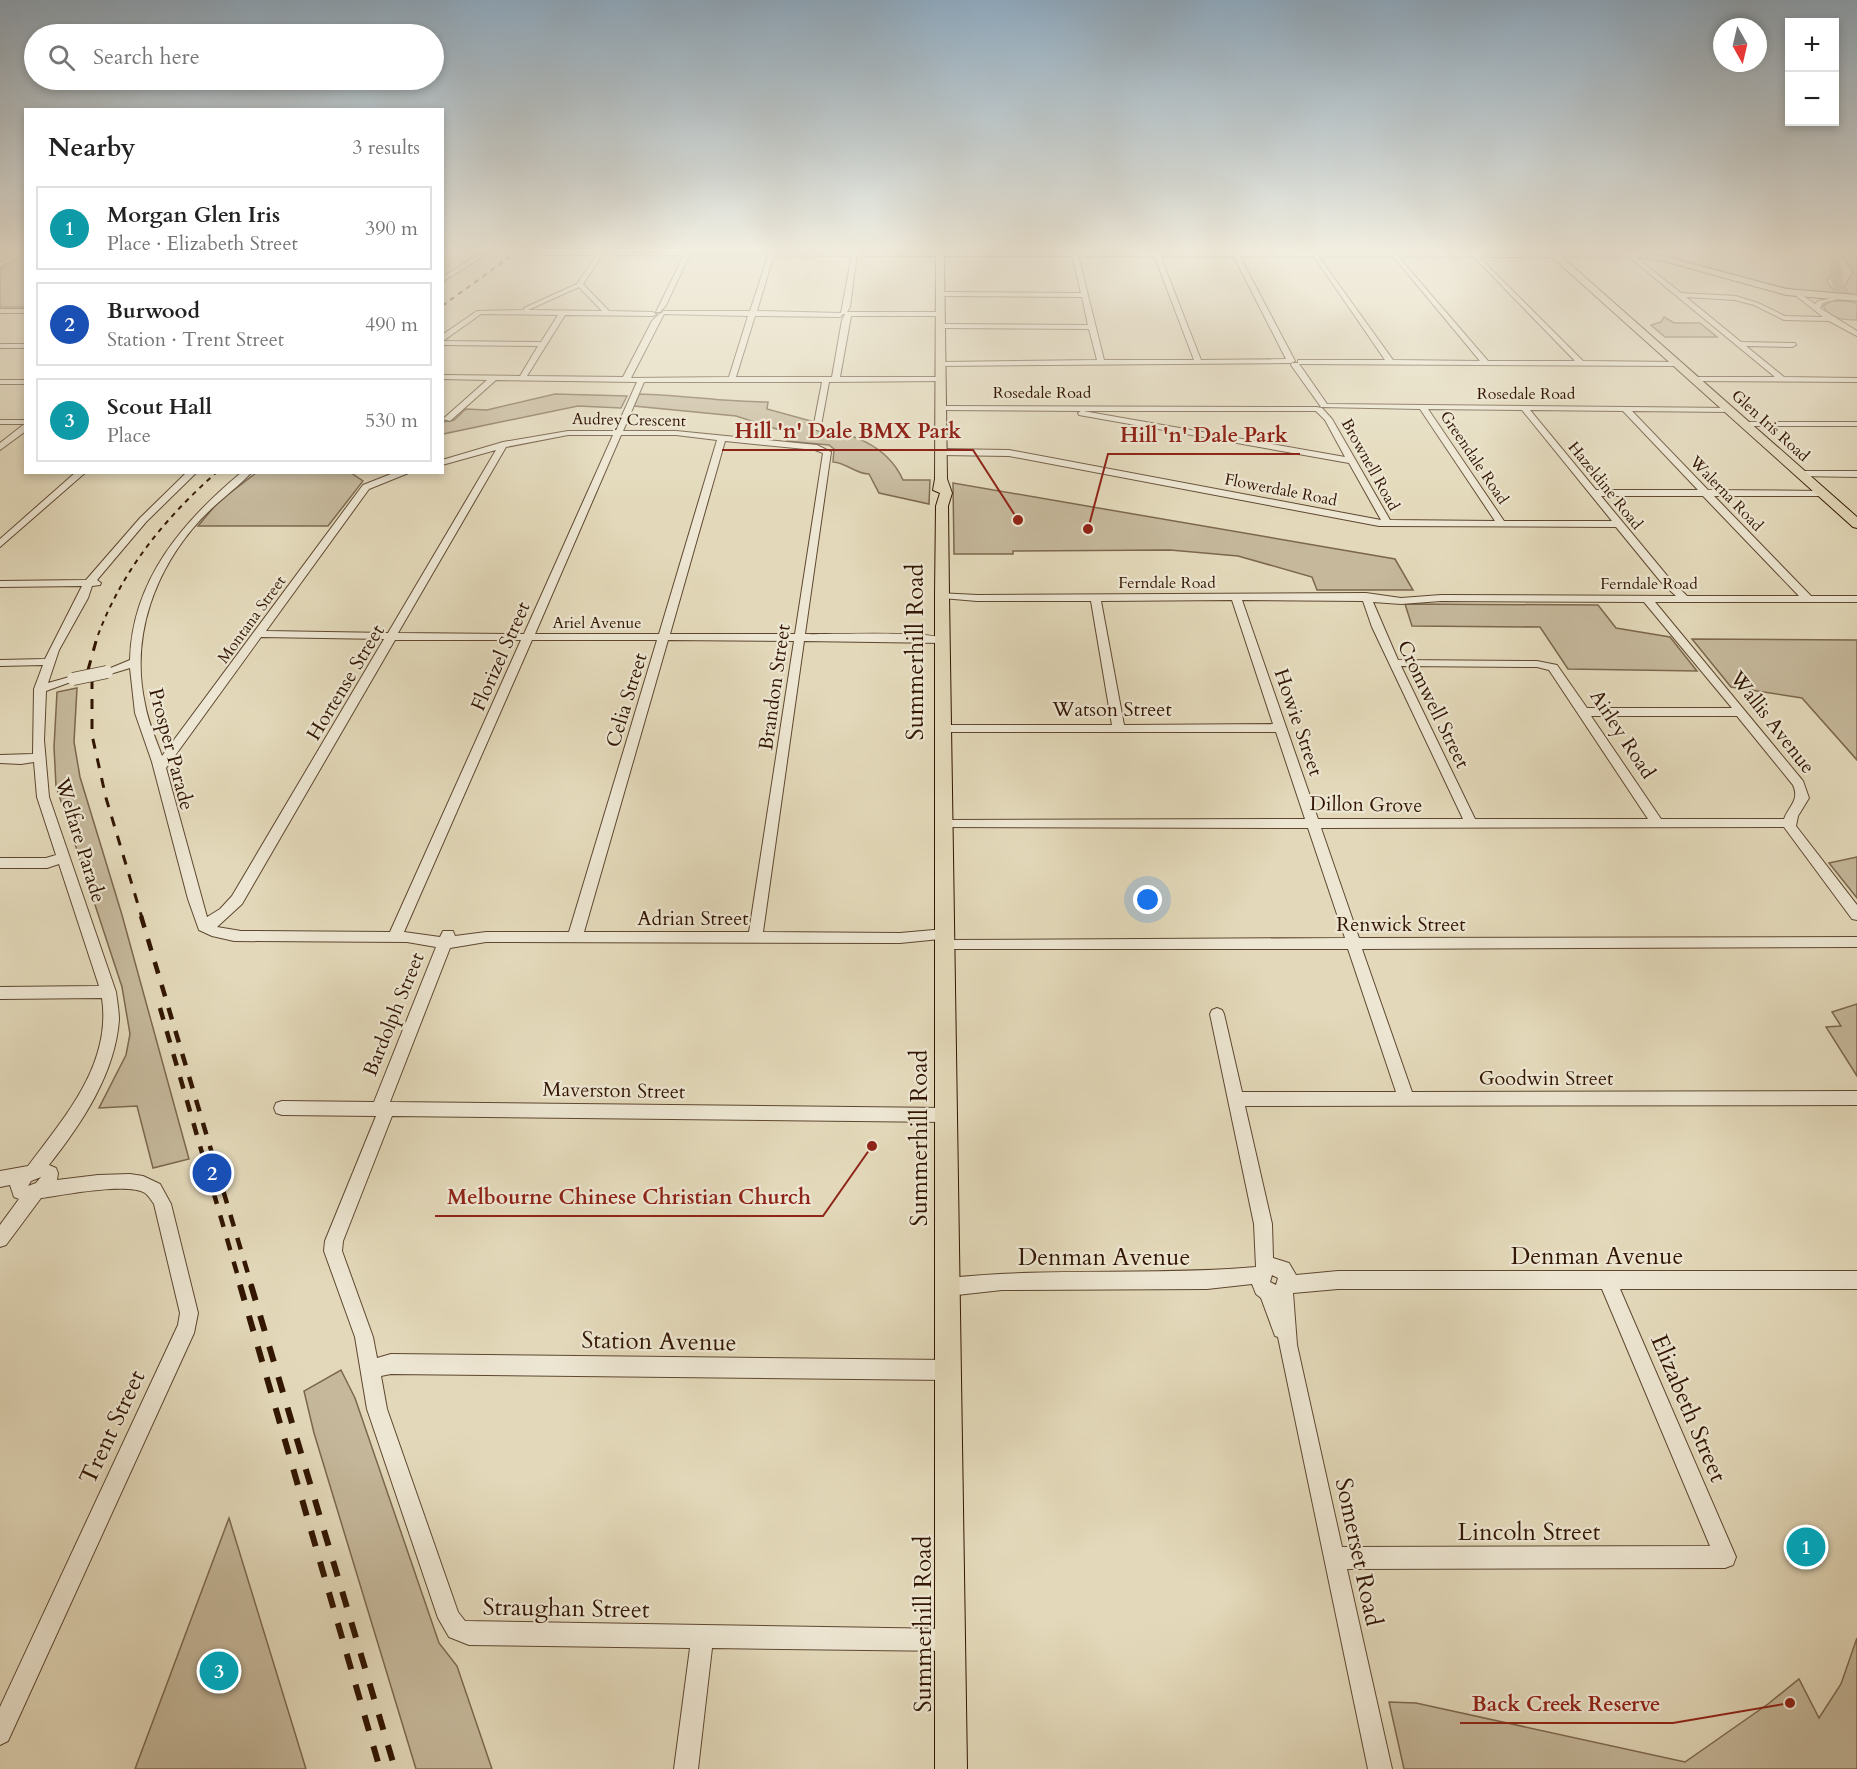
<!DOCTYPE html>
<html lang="en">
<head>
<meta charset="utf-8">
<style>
	:root { --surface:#fff; --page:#f2f2f2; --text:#222; --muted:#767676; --line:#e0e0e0; --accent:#ea580c }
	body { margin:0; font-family:Cardo,serif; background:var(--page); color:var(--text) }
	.controls { position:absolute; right:18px; top:18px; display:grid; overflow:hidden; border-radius:0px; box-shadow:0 3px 9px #0003 }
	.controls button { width:54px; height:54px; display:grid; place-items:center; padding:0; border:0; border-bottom:2px solid var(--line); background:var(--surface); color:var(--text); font:30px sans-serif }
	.compass { position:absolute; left:1713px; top:18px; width:54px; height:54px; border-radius:50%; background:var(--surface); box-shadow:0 3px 9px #0003; rotate:172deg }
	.you { position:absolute; left:1148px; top:900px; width:21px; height:21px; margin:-15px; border:4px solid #fff; border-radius:50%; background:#1a73e8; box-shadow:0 0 0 9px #1a73e833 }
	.badge { display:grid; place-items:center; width:39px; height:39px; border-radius:50%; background:var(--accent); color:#fff; font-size:20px; font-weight:700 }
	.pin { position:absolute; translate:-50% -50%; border:3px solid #fff; box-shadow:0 2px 6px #0006 }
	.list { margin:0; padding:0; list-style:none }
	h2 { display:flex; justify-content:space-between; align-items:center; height:78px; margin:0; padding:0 24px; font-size:26px }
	h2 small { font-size:20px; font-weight:400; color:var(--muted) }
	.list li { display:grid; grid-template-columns:39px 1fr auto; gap:18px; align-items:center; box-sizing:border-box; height:84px; margin:0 12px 12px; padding:0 12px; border:2px solid var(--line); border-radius:0px }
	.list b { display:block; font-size:22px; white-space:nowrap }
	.list p { margin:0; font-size:20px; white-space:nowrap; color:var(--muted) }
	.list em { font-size:20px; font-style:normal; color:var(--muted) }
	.icon { flex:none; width:33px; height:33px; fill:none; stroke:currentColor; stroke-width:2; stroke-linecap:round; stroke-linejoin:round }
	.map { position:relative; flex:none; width:1857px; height:1769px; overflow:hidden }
	.search { position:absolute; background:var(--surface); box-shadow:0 3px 9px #0003; left:24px; top:24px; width:420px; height:66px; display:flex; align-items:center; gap:15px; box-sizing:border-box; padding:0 21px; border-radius:33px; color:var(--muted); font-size:22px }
	.panel { position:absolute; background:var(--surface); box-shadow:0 3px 9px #0003; left:24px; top:108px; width:420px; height:366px; border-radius:0px }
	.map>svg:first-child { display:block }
	.green { fill:#c5b89b; stroke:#7c674e; stroke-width:1.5 }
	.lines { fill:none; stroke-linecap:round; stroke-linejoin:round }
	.river { fill:#a7977b; fill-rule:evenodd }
	.minor-casing { stroke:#5e4730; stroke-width:2 }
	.major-casing { stroke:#321602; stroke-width:2 }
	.minor { fill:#ede6d2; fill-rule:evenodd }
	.major { fill:#e3d9ba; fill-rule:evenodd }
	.rail-far3 { stroke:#321602; stroke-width:2; stroke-dasharray:5 5; stroke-linecap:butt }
	.rail-far2 { stroke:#321602; stroke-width:3; stroke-dasharray:10 10; stroke-linecap:butt }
	.rail-far1 { stroke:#321602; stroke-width:4.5; stroke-dasharray:12 12; stroke-linecap:butt }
	.rail { stroke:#321602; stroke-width:6; stroke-dasharray:16 16; stroke-linecap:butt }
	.minor-bridge-casing { stroke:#5e4730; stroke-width:14; stroke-linecap:butt }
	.minor-bridge { stroke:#ede6d2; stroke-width:12 }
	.labels { text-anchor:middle; stroke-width:4.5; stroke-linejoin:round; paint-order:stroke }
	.far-street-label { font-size:16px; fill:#321602; stroke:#ede6d2 }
	.street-label { font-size:20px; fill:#321602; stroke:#ede6d2 }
	.near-street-label { font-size:24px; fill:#321602; stroke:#ede6d2 }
	.leader { fill:none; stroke:#8f2418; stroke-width:2 }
	.callout-dot { fill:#8f2418; stroke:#ede6d2; stroke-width:2 }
	.callout-label { font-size:21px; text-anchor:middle; font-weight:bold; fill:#8f2418; stroke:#ede6d2; stroke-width:4.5; stroke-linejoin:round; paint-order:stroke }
</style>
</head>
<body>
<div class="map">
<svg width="1857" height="1769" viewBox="0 0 1857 1769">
	<rect width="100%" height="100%" fill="#e3d9ba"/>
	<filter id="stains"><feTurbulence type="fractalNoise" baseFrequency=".00333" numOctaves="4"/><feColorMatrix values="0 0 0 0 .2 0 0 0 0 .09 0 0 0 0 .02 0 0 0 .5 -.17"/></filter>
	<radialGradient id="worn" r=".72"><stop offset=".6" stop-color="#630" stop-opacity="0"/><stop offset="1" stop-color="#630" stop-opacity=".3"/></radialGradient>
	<g class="green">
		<polygon points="1682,253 1825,253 1830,258 1833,269 1827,282 1838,295 1777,287 1670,258"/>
		<polygon points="1837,253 1857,253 1857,295 1850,295 1844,287 1853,272 1842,256"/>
		<polygon points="25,254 25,307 0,307 0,270"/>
		<path d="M1831,301H1848L1857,304V320C1843,320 1830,319 1823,306Z"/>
		<polygon points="1664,317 1674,323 1700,323 1717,337 1665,337 1651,325 1661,322"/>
		<polygon points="555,394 627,396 621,408 578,406 443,434 443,422 454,420 466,409 487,410"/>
		<path d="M639,394C683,395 725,402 768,402L767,409L811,421L810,429C847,430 887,444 903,480H930L929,504L879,493L869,474C856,474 847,463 833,462L834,449L829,445L787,441L789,433L736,416L634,406Z"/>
		<polygon points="256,473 351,473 363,481 328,526 198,526 218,502"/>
		<polygon points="953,483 1395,559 1413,590 1317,590 1312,577 1238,556 1170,550 1013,551 1013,554 954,554"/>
		<polygon points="1405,604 1598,605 1616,628 1670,637 1697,671 1568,669 1540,627 1412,626"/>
		<polygon points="1692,639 1857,640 1857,760 1802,698 1731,687"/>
		<polygon points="77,688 74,742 80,777 122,915 189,1159 153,1168 137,1106 99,1108 126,1055 130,1034 122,987 56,786 54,747 57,692"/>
		<polygon points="1857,857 1857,898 1829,863"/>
		<polygon points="1857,1004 1857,1076 1826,1027 1841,1026 1832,1012"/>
		<polygon points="341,1370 355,1398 439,1643 457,1666 492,1769 416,1769 314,1433 304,1391"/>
		<polygon points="229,1518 306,1769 135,1769"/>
		<polygon points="1857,1638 1857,1769 1404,1769 1389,1702 1416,1703 1685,1762 1768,1704 1799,1679 1819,1718 1841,1684"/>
	</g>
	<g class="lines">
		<path class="river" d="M1826,253H1836C1844,265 1840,278 1845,290L1857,298V305L1835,292L1830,277L1831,261Z"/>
		<g class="minor-casing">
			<g id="minor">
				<polygon points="17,253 24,253 0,267 0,262"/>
				<polygon points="481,253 488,253 442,282 442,277"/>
				<path d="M598,253H604L583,284L609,311L653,312L656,314L653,316L565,315L527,376L623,377L652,321L659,314L662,313L663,311H750L769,253L774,254L757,311L841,313L852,254L857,253L850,307L847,312H941L944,314L941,316H851L840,377H941L945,379L941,381L829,382L820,431L813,429L822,382H644L623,431H676L817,445L831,452L805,634C828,635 935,630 947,640L942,643L804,641L763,932L900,933L945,929L950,930L952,934L950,938L900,943L486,942L450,948L390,1102L946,1108L952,1110L954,1115L952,1120L946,1122L392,1116L343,1241L342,1251L373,1337L377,1358L391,1354L948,1360L955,1363L958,1370L955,1377L948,1380L391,1374L381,1376L387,1409L458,1612L465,1621L950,1629L958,1632L961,1640L958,1648L950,1651L712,1648L698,1769H674L690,1648L469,1645L449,1637L438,1618L367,1409L355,1337L324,1251L325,1241L376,1116L282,1115L276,1113L274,1108L276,1103L282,1101L374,1102L436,947L407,942L234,941L212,936L199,930L188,899L152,762L135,713L130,668L107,675L101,672L130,660C132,580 183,521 242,472H252C236,489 217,502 201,519C155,569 130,636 145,704C148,722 156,739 162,756L363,485L396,472H411L369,489L266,631L388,633L496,450L442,465V460L503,442L568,431H615L637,382L496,380L450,421L443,419L487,380L442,379V375L520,376L538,346L442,345V335L477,311L524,310V308L577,284ZM579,287L602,311L528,310ZM481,314L558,315L541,342L443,341ZM664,314L748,316L729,377L631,378ZM843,314H845L842,320L832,377H736L755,316L840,317ZM568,435H613L524,634L398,633L506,447ZM621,435H676L717,440L659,634H535ZM725,441L815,450L823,453L795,634H670ZM261,637L384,639L232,896L220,909L207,917L166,768ZM395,640H521L390,932L241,931L217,927L242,904ZM532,640H657L569,932H486L455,936L453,931H443L440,937L404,932ZM668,640L794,641L749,932H584Z"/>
				<polygon points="685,253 690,254 666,305 660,312 656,312"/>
				<polygon points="1075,253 1078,255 1104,360 1194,360 1154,255 1157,253 1160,255 1201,360 1286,359 1233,255 1236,253 1239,255 1295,361 1291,363 938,366 937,364 941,362 1097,360 1089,329 941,328 937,326 941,324 1088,325 1082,297 941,296 938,294 941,292 1081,293 1072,255"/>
				<polygon points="1395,253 1488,361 1575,361 1473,256 1475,253 1583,361 1678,362 1682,364 1678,366 1298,364 1298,360 1385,360 1313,255 1316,253 1393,360 1480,361 1393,256"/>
				<polygon points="1628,254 1632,254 1681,293 1736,296 1758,303 1785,316 1823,317 1795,295 1795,293 1799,293 1815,304 1818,301 1838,297 1838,299 1823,303 1820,308 1857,331 1857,336 1829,321 1784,320 1754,305 1735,300 1686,297 1741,342 1795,343 1796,345 1792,347 1746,346 1784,377 1857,378 1857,382 1691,381 1690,379 1694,377 1775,377 1628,256"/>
				<rect x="0" y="309" width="26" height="4"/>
				<rect x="0" y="344" width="26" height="4"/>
				<path d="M1292,363H1298L1302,368L1327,404L1732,408L1733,410L1729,412L1632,411L1708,490L1825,491V495L1822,496H1714L1811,596H1857V602H1655L1803,781L1809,798L1798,816L1796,826L1857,905V920L1852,919L1784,827L1321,828L1359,938L1857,937V947L1362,949L1412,1092L1857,1091V1105L1245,1106L1272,1224L1273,1258L1289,1263L1296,1275L1338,1271H1857V1289H1620L1736,1557L1733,1565L1725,1568L1347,1569L1392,1769H1368L1278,1337L1275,1336L1261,1298L1256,1294L1252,1284L1207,1289L1002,1290L948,1296L942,1293L939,1287L942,1281L948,1278C1050,1267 1153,1276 1256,1267L1254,1224L1210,1014L1212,1010L1217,1008L1222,1010L1224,1014L1242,1092H1396L1348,949H940L938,945L940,941L945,940L1345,938L1308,828L939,827L938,824L939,821L944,820L1305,819L1276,732H939L937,729L943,725H1112L1091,601H977L942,598L938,597V593L977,595L1366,593L1401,598L1441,595L1676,596L1661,582L1616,527L1379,526L1009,456L941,455L937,452L941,449L1009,450L1381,520L1349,463L1079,415L1078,413L1081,411L941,410L937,408L941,406L1316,407L1322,408L1332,419L1390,520L1495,521L1420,409L1321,407L1291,365ZM1428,409L1522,410L1612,521H1504ZM1530,410L1623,411L1698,490H1596ZM1083,411H1316L1325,420L1345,457ZM1601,496H1703L1799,596H1687L1669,578ZM1232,600L1273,724L1124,725L1101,601ZM1242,600L1363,601L1372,627L1463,819H1318ZM1441,601L1644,602L1732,708H1587L1557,665L1537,661L1398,660L1373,602L1401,604ZM1401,666L1537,667L1549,670L1648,819H1475ZM1591,716H1737L1793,785C1800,800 1789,806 1784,819H1661ZM1272,1275L1278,1278L1276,1285L1270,1282ZM1338,1289H1602L1710,1546L1342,1547L1297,1345L1293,1293Z"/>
				<rect x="0" y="380" width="26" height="4"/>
				<rect x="0" y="420" width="26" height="4"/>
				<rect x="1742" y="422" width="115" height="4"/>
				<polygon points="23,425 26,425 26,431 0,450 0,443"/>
				<polygon points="1801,471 1857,471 1857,477 1798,476 1798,472"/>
				<polygon points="76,472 86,472 0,547 0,539"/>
				<path d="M187,472H197L146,522L97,580L101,583L100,585L92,586L88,598L59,650L48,683L73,676L79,679L46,691L44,740L49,797L116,992C117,1001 119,1010 119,1020C115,1074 82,1123 49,1165L56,1168L58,1173L57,1180L98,1175L130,1174L143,1176L160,1184L171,1204L198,1313L194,1333L8,1741L0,1745V1707L178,1325L180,1313L154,1204C151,1200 149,1196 145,1193C128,1182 63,1195 41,1198L6,1245L0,1247V1225L19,1199L14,1197L10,1185L0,1187V1171L28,1166C64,1118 112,1064 102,998L0,999V987L99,986L59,864L47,868H0V858H46L56,855L37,797L34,762L21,764L0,763V755L33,754L34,689L43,665L0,666V660L45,659L82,586L0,587V581L86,580L140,518ZM41,1177L36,1183L28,1186L31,1181Z"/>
			</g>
		</g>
		<g class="major-casing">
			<polygon id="major" points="541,253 1641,253 1663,256 1786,289 1857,295 1857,301 1786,295 1660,260 1637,257 1562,257 1857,517 1857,528 1853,527 1552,257 944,256 947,479 952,493 948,506 949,595 967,1769 935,1769 935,595 936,506 940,493 933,490 935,479 936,256 545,255"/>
		</g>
		<use href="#minor" class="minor"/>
		<use href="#major" class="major"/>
		<g class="rail-far3">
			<polyline points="442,306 510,257"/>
			<path d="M98,635C123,569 165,518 217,472"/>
		</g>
		<g class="rail-far2">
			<polyline points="88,670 98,634"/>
			<polyline points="92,679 92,735 106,798 142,918"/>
		</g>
		<g class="rail-far1">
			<polyline points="141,916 252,1287"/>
			<polyline points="160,1008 241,1287"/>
		</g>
		<g class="rail">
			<polyline points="240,1285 380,1769"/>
			<polyline points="251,1285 395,1769"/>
		</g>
		<g class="minor-bridge-casing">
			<polyline id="minor-bridge" points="73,679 107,672"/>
		</g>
		<use href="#minor-bridge" class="minor-bridge"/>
	</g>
	<linearGradient id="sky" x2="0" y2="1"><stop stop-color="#8ea8bc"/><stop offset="0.5" stop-color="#f2eee0"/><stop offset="1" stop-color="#f2eee0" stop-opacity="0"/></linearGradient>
	<rect width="1857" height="501" fill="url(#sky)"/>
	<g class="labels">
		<g class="far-street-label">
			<text x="1042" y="398">Rosedale Road</text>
			<text x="1526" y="399">Rosedale Road</text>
			<text transform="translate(629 419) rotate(1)" y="6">Audrey Crescent</text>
			<text transform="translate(1771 425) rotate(42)" y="6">Glen Iris Road</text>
			<text transform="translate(1475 457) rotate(56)" y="6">Greendale Road</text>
			<text transform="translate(1371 464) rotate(61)" y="6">Brownell Road</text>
			<text transform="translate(1606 485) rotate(51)" y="6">Hazeldine Road</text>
			<text transform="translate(1281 489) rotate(11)" y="6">Flowerdale Road</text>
			<text transform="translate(1727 493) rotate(46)" y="6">Walerna Road</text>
			<text x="1167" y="588">Ferndale Road</text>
			<text x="1649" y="589">Ferndale Road</text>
			<text transform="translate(251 619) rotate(-54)" y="6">Montana Street</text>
			<text x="597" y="628">Ariel Avenue</text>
		</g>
		<g class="street-label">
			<text transform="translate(500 656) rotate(-66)" y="7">Florizel Street</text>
			<text transform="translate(345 682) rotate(-59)" y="7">Hortense Street</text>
			<text transform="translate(774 687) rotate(-82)" y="7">Brandon Street</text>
			<text transform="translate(626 700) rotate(-73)" y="7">Celia Street</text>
			<text transform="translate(1434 704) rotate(64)" y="7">Cromwell Street</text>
			<text x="1112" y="716">Watson Street</text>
			<text transform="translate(1299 722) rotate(71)" y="7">Howie Street</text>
			<text transform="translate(1773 722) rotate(52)" y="7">Wallis Avenue</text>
			<text transform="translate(1623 734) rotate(57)" y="7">Airley Road</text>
			<text transform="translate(172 749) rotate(75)" y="7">Prosper Parade</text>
			<text transform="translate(1366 804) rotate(1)" y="7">Dillon Grove</text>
			<text transform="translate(81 840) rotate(73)" y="7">Welfare Parade</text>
			<text x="693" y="925">Adrian Street</text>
			<text x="1401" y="931">Renwick Street</text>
			<text transform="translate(393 1014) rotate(-68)" y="7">Bardolph Street</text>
			<text x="1546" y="1085">Goodwin Street</text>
			<text transform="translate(614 1090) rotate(1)" y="7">Maverston Street</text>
		</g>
		<g class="near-street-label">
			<text transform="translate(915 652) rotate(-90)" y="8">Summerhill Road</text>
			<text transform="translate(919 1138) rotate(-90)" y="8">Summerhill Road</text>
			<text x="1597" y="1264">Denman Avenue</text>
			<text x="1104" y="1265">Denman Avenue</text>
			<text transform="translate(659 1341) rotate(1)" y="8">Station Avenue</text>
			<text transform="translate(1689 1408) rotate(67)" y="8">Elizabeth Street</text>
			<text transform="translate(112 1427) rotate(-65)" y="8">Trent Street</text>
			<text x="1529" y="1540">Lincoln Street</text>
			<text transform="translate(1359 1552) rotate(78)" y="8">Somerset Road</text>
			<text transform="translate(566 1608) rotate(1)" y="8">Straughan Street</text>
			<text transform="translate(923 1624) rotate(-90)" y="8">Summerhill Road</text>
		</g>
	</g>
	<path class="leader" d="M1018 520L973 450H722M1088 529L1108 454H1300M872 1146L823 1216H435M1790 1703L1673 1723H1460"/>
	<g class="callout-dot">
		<circle cx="1018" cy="520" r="6"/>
		<circle cx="1088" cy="529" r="6"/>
		<circle cx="872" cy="1146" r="6"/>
		<circle cx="1790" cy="1703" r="6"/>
	</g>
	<g class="callout-label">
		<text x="848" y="438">Hill 'n' Dale BMX Park</text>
		<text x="1204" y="442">Hill 'n' Dale Park</text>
		<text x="629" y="1204">Melbourne Chinese Christian Church</text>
		<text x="1566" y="1711">Back Creek Reserve</text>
	</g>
	<rect width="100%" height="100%" filter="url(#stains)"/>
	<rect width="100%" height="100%" fill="url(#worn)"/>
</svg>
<div class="controls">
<button>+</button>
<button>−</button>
</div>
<svg class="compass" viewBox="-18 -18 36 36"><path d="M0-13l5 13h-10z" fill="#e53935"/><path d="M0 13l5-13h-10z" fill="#767676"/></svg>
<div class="you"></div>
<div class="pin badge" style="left:1806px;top:1547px;background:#0f9aa8">1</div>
<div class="pin badge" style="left:212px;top:1173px;background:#1a4fb4">2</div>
<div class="pin badge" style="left:219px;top:1671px;background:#0f9aa8">3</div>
<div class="search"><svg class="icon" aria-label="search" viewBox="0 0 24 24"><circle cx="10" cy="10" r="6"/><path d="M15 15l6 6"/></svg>Search here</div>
<section class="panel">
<h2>Nearby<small>3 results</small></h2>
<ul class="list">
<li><span class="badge" style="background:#0f9aa8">1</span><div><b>Morgan Glen Iris</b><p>Place · Elizabeth Street</p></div><em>390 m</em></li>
<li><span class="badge" style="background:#1a4fb4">2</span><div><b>Burwood</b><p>Station · Trent Street</p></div><em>490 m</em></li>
<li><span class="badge" style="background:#0f9aa8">3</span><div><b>Scout Hall</b><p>Place</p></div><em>530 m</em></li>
</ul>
</section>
</div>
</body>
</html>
